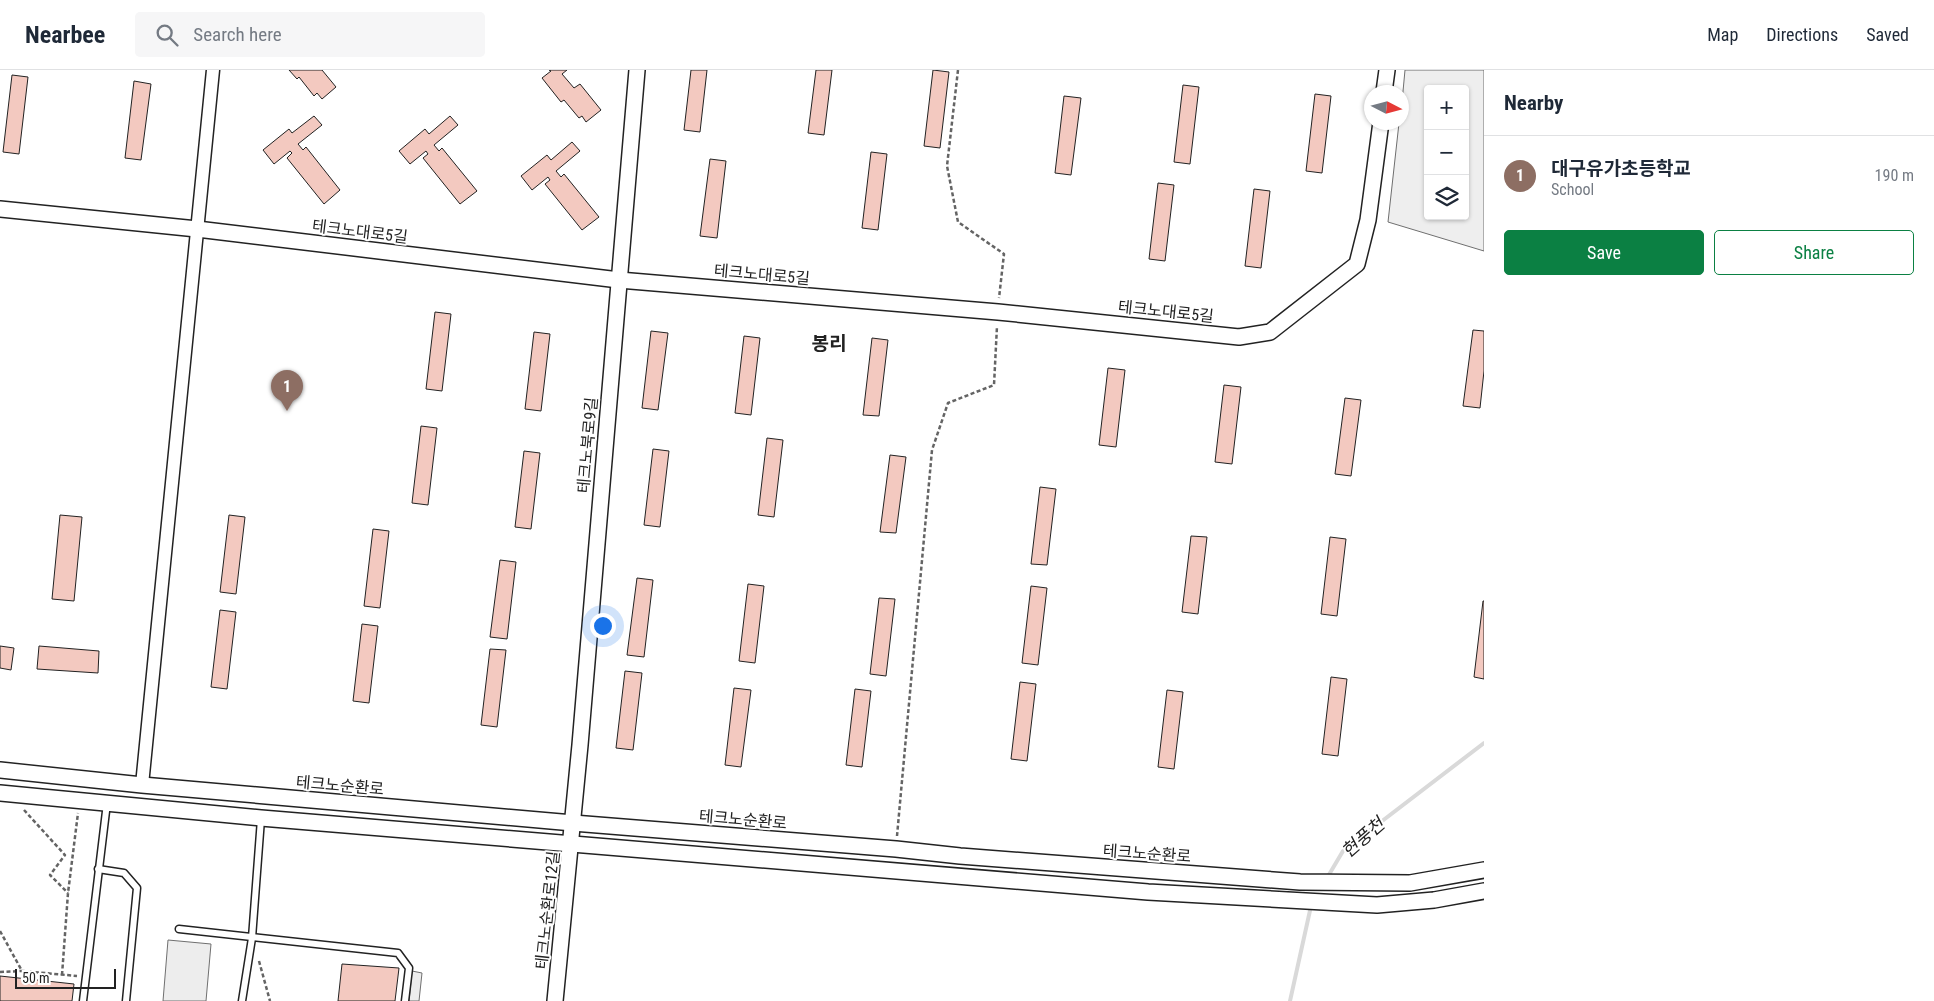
<!DOCTYPE html>
<html lang="en">
<head>
<meta charset="utf-8">
<style>
	:root { --surface:#fff; --page:#f6f6f7; --text:#1f2937; --muted:#747a83; --line:#e0e1e3; --accent:#0b8043 }
	body { margin:0; font-family:"Roboto Condensed","Noto Sans KR",sans-serif; background:var(--page); color:var(--text) }
	.controls { position:absolute; right:15px; top:15px; display:grid; overflow:hidden; border-radius:5px; box-shadow:0 1px 4px #0004 }
	.controls button { width:45px; height:45px; display:grid; place-items:center; padding:0; border:0; border-bottom:1px solid var(--line); background:var(--surface); color:var(--text); font:25px sans-serif }
	.compass { position:absolute; left:1364px; top:15px; width:45px; height:45px; border-radius:50%; background:var(--surface); box-shadow:0 1px 4px #0004; rotate:96deg }
	.scale { position:absolute; left:15px; bottom:12px; width:101px; box-sizing:border-box; padding-left:5px; border:2px solid #222; border-top:0; font-size:14px; line-height:18px; white-space:nowrap; color:#222; -webkit-text-stroke:4px #fff; paint-order:stroke }
	.you { position:absolute; left:602px; top:555px; width:18px; height:18px; margin:-12px; border:4px solid #fff; border-radius:50%; background:#1a73e8; box-shadow:0 0 0 8px #1a73e833 }
	.badge { display:grid; place-items:center; width:32px; height:32px; border-radius:50%; background:var(--accent); color:#fff; font-size:16px; font-weight:700 }
	.pin { position:absolute; translate:-50% -41px; filter:drop-shadow(0 1px 2px #0008) }
	.pin::after { content:''; position:absolute; top:26px; width:18px; height:15px; background:inherit; clip-path:polygon(0 0,100% 0,50% 100%) }
	.list { margin:0; padding:0; list-style:none }
	h2 { display:flex; justify-content:space-between; align-items:center; height:65px; margin:0; padding:0 20px; font-size:21px }
	h2 small { font-size:16px; font-weight:400; color:var(--muted) }
	.list li { display:grid; grid-template-columns:32px 1fr auto; gap:15px; align-items:center; box-sizing:border-box; height:80px; padding:0 20px; border-top:1px solid var(--line) }
	.list b { display:block; font-size:19px; white-space:nowrap }
	.list p { margin:0; font-size:16px; white-space:nowrap; color:var(--muted) }
	.list em { font-size:16px; font-style:normal; color:var(--muted) }
	.actions { display:flex; gap:10px; padding:15px 20px }
	.actions a { flex:1; padding:11px 0; border:1px solid var(--accent); border-radius:5px; text-align:center; font-size:18px; color:var(--accent) }
	.actions .main { background:var(--accent); color:#fff }
	.icon { flex:none; width:28px; height:28px; fill:none; stroke:currentColor; stroke-width:2; stroke-linecap:round; stroke-linejoin:round }
	.map { position:relative; flex:none; width:1484px; height:931px; overflow:hidden }
	header { display:flex; align-items:center; gap:30px; box-sizing:border-box; height:70px; padding:0 25px; background:var(--surface); border-bottom:1px solid var(--line) }
	header strong { font-size:24px }
	nav { display:flex; gap:28px; margin-inline-start:auto; font-size:18px }
	.search { width:350px; height:45px; background:var(--page); display:flex; align-items:center; gap:12px; box-sizing:border-box; padding:0 18px; border-radius:5px; color:var(--muted); font-size:19px }
	main { display:flex }
	aside { flex:1; background:var(--surface) }
	.map>svg:first-child { display:block }
	.green { fill:#eee; stroke:#6f6f6f; fill-rule:evenodd }
	.parking { fill:#ededed; stroke:#6f6f6f }
	.lines { fill:none; stroke-linecap:round; stroke-linejoin:round }
	.stream { stroke:#d9d9d9; stroke-width:4 }
	.building { fill:#f3c9c0; stroke:#222 }
	.service-casing { stroke:#222; stroke-width:9 }
	.minor-casing { stroke:#222; stroke-width:15 }
	.tertiary-casing { stroke:#222; stroke-width:18 }
	.path { stroke:#646464; stroke-width:2.5; stroke-dasharray:4 2.5; stroke-linecap:butt }
	.service { stroke:#fff; stroke-width:6 }
	.minor { stroke:#fff; stroke-width:12 }
	.tertiary { stroke:#fff; stroke-width:15 }
	.labels { text-anchor:middle; stroke-width:4; stroke-linejoin:round; paint-order:stroke }
	.street-label { font-size:16px; fill:#222; stroke:#fff }
	.water-label { font-size:18px; font-style:italic; fill:#222; stroke:#fff }
	.quarter-label { font-size:19px; font-weight:bold; fill:#222; stroke:#fff }
</style>
</head>
<body>
<header>
<strong>Nearbee</strong>
<div class="search"><svg class="icon" aria-label="search" viewBox="0 0 24 24"><circle cx="10" cy="10" r="6"/><path d="M15 15l6 6"/></svg>Search here</div>
<nav><a>Map</a><a>Directions</a><a>Saved</a></nav>
</header>
<main>
<div class="map">
<svg width="1484" height="931" viewBox="0 0 1484 931">
	<rect width="100%" height="100%" fill="#fff"/>
	<path class="green" d="M1405,0H1484V181L1388,152L1399,53L1402,52V32ZM1428,19H1465V146H1428Z"/>
	<g class="parking">
		<polygon points="168,870 211,874 206,931 163,931"/>
		<polygon points="412,901 422,903 419,931 409,931"/>
	</g>
	<g class="lines">
		<g class="stream">
			<polyline points="1327,808 1343,781 1484,673"/>
			<polyline points="1290,931 1311,836"/>
		</g>
	</g>
	<g class="building">
		<polygon points="289,0 322,0 336,17 322,29 317,23 314,26 299,7 297,9"/>
		<polygon points="549,0 567,0 562,4 574,18 580,14 601,40 586,52 582,46 579,48 564,30 561,32 542,8 551,1"/>
		<polygon points="691,0 707,0 700,62 684,60"/>
		<polygon points="816,0 832,0 824,65 808,63"/>
		<polygon points="933,0 949,2 940,78 924,76"/>
		<polygon points="12,5 28,7 19,84 3,82"/>
		<polygon points="134,11 151,14 141,90 125,88"/>
		<polygon points="1183,15 1199,17 1190,94 1174,92"/>
		<polygon points="1315,24 1331,26 1322,103 1306,101"/>
		<polygon points="1064,26 1081,28 1071,105 1055,103"/>
		<polygon points="314,46 322,55 298,74 303,80 306,77 340,120 324,134 287,88 292,83 290,81 274,94 263,80 289,59 292,63"/>
		<polygon points="450,46 458,55 434,75 439,81 442,78 477,121 460,134 423,88 428,84 426,81 410,94 399,81 425,59 429,64"/>
		<polygon points="572,72 580,81 556,101 561,107 564,104 599,147 582,160 545,114 550,110 548,107 532,120 521,106 547,85 551,90"/>
		<polygon points="871,82 887,84 878,160 862,158"/>
		<polygon points="710,89 726,91 717,168 700,166"/>
		<polygon points="1158,113 1174,115 1165,191 1149,189"/>
		<polygon points="1254,119 1270,121 1261,198 1245,196"/>
		<polygon points="435,242 451,244 442,321 426,319"/>
		<polygon points="1473,260 1484,261 1484,301 1480,338 1463,336"/>
		<polygon points="651,261 668,263 658,340 642,338"/>
		<polygon points="534,262 550,264 541,341 525,339"/>
		<polygon points="744,266 760,268 751,345 735,343"/>
		<polygon points="872,268 888,270 879,346 863,345"/>
		<polygon points="1108,298 1125,300 1116,377 1099,375"/>
		<polygon points="1224,315 1241,317 1232,394 1215,392"/>
		<polygon points="1345,328 1361,330 1351,406 1335,404"/>
		<polygon points="421,356 437,358 428,435 412,433"/>
		<polygon points="767,368 783,370 774,447 758,445"/>
		<polygon points="653,379 669,381 660,457 644,455"/>
		<polygon points="524,381 540,383 531,459 515,457"/>
		<polygon points="890,385 906,387 896,463 880,462"/>
		<polygon points="1040,417 1056,419 1047,495 1031,494"/>
		<polygon points="60,445 82,447 74,531 52,529"/>
		<polygon points="229,445 245,447 236,524 220,522"/>
		<polygon points="373,459 389,461 380,538 364,536"/>
		<polygon points="1191,466 1207,467 1198,544 1182,542"/>
		<polygon points="1330,467 1346,469 1337,546 1321,544"/>
		<polygon points="500,490 516,492 507,569 490,567"/>
		<polygon points="637,508 653,510 644,587 627,585"/>
		<polygon points="748,514 764,516 755,593 739,591"/>
		<polygon points="1031,516 1047,518 1038,595 1022,593"/>
		<polygon points="879,528 895,529 886,606 870,604"/>
		<polygon points="1483,531 1484,531 1484,609 1474,607"/>
		<polygon points="220,540 236,542 227,619 211,617"/>
		<polygon points="362,554 378,556 369,633 353,631"/>
		<polygon points="0,576 14,578 11,600 0,598"/>
		<polygon points="39,576 99,581 98,603 37,599"/>
		<polygon points="490,579 506,580 497,657 481,655"/>
		<polygon points="625,601 642,603 633,680 616,678"/>
		<polygon points="1331,607 1347,609 1338,686 1322,684"/>
		<polygon points="1020,612 1036,614 1027,691 1011,689"/>
		<polygon points="734,618 751,620 741,697 725,695"/>
		<polygon points="855,619 871,621 862,697 846,695"/>
		<polygon points="1167,620 1183,622 1174,699 1158,697"/>
		<polygon points="342,894 399,898 395,931 338,931"/>
		<polygon points="0,906 74,914 72,931 0,931"/>
	</g>
	<g class="lines">
		<g class="service-casing">
			<g id="service">
				<polyline points="98,799 124,803 137,818 126,931"/>
				<polyline points="179,859 398,883 409,898 405,931"/>
				<polyline points="83,931 107,733"/>
				<polyline points="242,931 252,868 261,749"/>
			</g>
		</g>
		<g class="minor-casing">
			<polyline id="minor" points="142,715 213,0"/>
		</g>
		<g class="tertiary-casing">
			<g id="tertiary">
				<polyline points="1384,22 1387,0"/>
				<polyline points="0,139 197,159 619,210 998,242 1239,267 1270,262 1357,194 1368,150 1381,52"/>
				<polyline points="0,700 142,715 573,753 896,779 960,786 1300,812 1410,813 1484,800"/>
				<polyline points="0,723 261,748 1148,822 1377,835 1434,830 1484,821"/>
				<polyline points="555,931 580,675 637,0"/>
			</g>
		</g>
		<g class="path">
			<polyline points="958,0 947,96 958,152 1004,184 999,228"/>
			<polyline points="24,740 65,785 50,805 68,823"/>
			<polyline points="897,766 932,380 948,333 994,315 997,256"/>
			<polyline points="0,861 22,901 77,906"/>
			<polyline points="259,891 270,931"/>
			<polyline points="0,902 22,901"/>
			<polyline points="62,905 68,823 78,743"/>
		</g>
		<use href="#service" class="service"/>
		<use href="#minor" class="minor"/>
		<use href="#tertiary" class="tertiary"/>
	</g>
	<g class="labels">
		<g class="street-label">
			<text transform="translate(360 161) rotate(7)" y="6">테크노대로5길</text>
			<text transform="translate(762 204) rotate(5)" y="6">테크노대로5길</text>
			<text transform="translate(1166 241) rotate(6)" y="6">테크노대로5길</text>
			<text transform="translate(587 375) rotate(-85)" y="6">테크노북로9길</text>
			<text transform="translate(340 715) rotate(5)" y="6">테크노순환로</text>
			<text transform="translate(743 749) rotate(5)" y="6">테크노순환로</text>
			<text transform="translate(1147 783) rotate(4)" y="6">테크노순환로</text>
			<text transform="translate(547 840) rotate(-84)" y="6">테크노순환로12길</text>
		</g>
		<g class="water-label">
			<text transform="translate(1363 768) rotate(-41)" y="6">현풍천</text>
		</g>
		<g class="quarter-label">
			<text x="829" y="280">봉리</text>
		</g>
	</g>
</svg>
<div class="controls">
<button>+</button>
<button>−</button>
<button><svg class="icon" aria-label="layers" viewBox="0 0 24 24"><path d="M12 4l9 5-9 5-9-5zM3 14l9 5 9-5"/></svg></button>
</div>
<svg class="compass" viewBox="-18 -18 36 36"><path d="M0-13l5 13h-10z" fill="#e53935"/><path d="M0 13l5-13h-10z" fill="#747a83"/></svg>
<div class="scale">50 m</div>
<div class="you"></div>
<div class="pin badge" style="left:287px;top:341px;background:#8d6e63">1</div>
</div>
<aside>
<h2>Nearby<small></small></h2>
<ul class="list">
<li><span class="badge" style="background:#8d6e63">1</span><div><b>대구유가초등학교</b><p>School</p></div><em>190 m</em></li>
</ul>
<div class="actions"><a class="main">Save</a><a>Share</a></div>
</aside>
</main>
</body>
</html>
